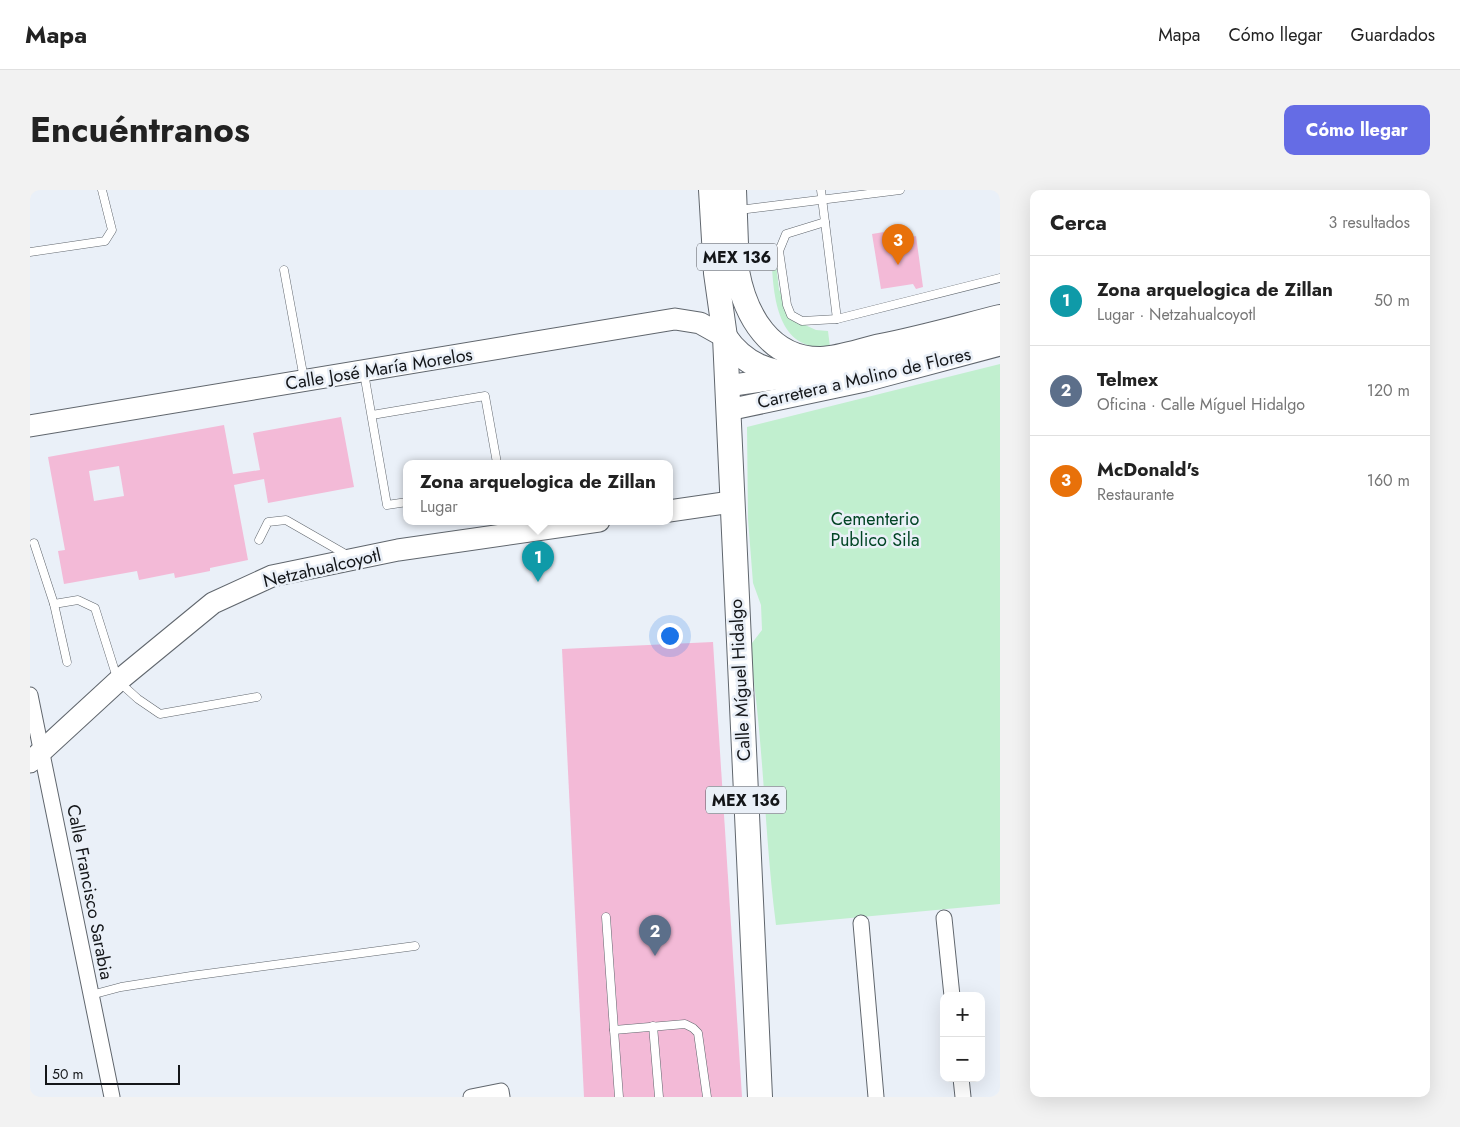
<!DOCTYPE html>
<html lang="es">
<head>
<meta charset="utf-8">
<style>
	:root { --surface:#fff; --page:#f2f2f2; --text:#222; --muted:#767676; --line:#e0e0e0; --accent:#656ce5 }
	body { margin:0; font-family:Jost,sans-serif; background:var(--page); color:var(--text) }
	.controls { position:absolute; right:15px; bottom:15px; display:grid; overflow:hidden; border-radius:10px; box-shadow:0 5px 20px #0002 }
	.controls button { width:45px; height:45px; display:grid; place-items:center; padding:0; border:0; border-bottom:1px solid var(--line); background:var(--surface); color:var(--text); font:25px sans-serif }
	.scale { position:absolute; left:15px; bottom:12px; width:135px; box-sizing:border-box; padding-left:5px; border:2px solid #141619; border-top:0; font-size:14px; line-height:18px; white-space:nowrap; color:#141619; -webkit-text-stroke:4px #eaf0f8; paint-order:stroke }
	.you { position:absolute; left:639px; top:445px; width:18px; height:18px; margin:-12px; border:4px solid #fff; border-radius:50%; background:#1a73e8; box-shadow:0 0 0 8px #1a73e833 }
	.badge { display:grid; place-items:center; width:32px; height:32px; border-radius:50%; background:var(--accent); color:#fff; font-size:16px; font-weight:700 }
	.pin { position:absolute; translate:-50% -41px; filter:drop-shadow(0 1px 2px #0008) }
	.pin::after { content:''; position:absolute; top:26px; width:18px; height:15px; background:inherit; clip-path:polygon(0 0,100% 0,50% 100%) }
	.popup { position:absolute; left:373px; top:270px; width:270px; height:65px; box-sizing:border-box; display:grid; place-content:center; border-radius:10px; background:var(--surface); filter:drop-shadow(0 1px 4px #0005); font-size:16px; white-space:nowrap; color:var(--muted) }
	.popup b { font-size:19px; color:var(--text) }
	.popup::after { content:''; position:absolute; left:50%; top:100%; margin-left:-10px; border:10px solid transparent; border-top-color:var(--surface) }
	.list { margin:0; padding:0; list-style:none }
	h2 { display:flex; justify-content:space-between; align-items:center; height:65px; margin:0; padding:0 20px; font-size:21px }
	h2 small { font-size:16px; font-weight:400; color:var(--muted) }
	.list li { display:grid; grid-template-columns:32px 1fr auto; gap:15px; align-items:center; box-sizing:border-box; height:90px; padding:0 20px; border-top:1px solid var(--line) }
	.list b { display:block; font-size:19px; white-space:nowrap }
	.list p { margin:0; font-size:16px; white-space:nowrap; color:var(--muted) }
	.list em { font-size:16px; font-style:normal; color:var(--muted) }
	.map { position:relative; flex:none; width:970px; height:907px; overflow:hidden; border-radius:10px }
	header { display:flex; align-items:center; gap:30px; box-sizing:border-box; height:70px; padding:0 25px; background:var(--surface); border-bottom:1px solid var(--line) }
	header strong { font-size:24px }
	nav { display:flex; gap:28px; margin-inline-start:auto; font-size:18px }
	.intro { display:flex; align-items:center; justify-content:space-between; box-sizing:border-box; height:120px; padding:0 30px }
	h1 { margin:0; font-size:35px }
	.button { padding:12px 22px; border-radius:10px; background:var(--accent); color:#fff; font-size:18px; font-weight:700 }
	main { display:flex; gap:30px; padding:0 30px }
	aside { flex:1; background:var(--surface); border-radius:10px; box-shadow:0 5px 20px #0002 }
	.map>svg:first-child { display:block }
	.green { fill:#c1efcf }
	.building { fill:#f3bad7; fill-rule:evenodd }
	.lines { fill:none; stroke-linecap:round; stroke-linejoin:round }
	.lane-casing { stroke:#60666d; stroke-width:9 }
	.street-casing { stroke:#60666d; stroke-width:17 }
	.secondary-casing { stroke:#60666d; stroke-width:23 }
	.primary-casing { stroke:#60666d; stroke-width:26 }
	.lane { stroke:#fff; stroke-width:8 }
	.street { stroke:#fff; stroke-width:15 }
	.secondary { stroke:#fff; stroke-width:21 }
	.primary { stroke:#fff; stroke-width:24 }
	.labels { text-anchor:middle; stroke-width:5; stroke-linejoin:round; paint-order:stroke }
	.shield { fill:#eaf0f8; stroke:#54575c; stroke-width:1 }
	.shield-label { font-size:16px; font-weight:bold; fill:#141619 }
	.street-label { font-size:18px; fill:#141619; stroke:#eaf0f8 }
	.park-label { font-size:18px; fill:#024525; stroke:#eaf0f8 }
</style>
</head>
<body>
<header>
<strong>Mapa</strong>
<nav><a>Mapa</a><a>Cómo llegar</a><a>Guardados</a></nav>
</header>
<div class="intro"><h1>Encuéntranos</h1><a class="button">Cómo llegar</a></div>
<main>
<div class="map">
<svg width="970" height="907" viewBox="0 0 970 907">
	<rect width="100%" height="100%" fill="#eaf0f8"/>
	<g class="green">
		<path d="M741,56H744L749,100L773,134L786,140L798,141L800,157C742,163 743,96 741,56Z"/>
		<path d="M970,174V714L746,735C734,642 734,550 719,457L732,440L731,415L723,393L718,329L717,237Z"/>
	</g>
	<g class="building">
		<polygon points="854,42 857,56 878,52 877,48 886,46 893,97 886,99 883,94 851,99 842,44"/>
		<path d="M311,227L324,297L238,313L234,289L204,295L218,370L180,378V381L145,388L144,383L109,390L107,381L34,394L28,361L35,360L18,267L194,235L203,284L230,280L223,243ZM89,276L94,306L64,311L59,281Z"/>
		<polygon points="683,452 712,907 554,907 532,459"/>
	</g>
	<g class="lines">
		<g class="lane-casing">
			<g id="lane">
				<polyline points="791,0 807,129"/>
				<polyline points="709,20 870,0"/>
				<polyline points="795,32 756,44 749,61 757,115 761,125 772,131 807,129 970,88"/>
				<polyline points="0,62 75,51 82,40 72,0"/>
				<polyline points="254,80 274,189"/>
				<polyline points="334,183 357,315 377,312"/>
				<polyline points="342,225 455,206 467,273"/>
				<polyline points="229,350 238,332 256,330 317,365"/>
				<polyline points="4,353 24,414 48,410 65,418 88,491 108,509 130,524 227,507"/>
				<polyline points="24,414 37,472"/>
				<polyline points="576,727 584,840"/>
				<polyline points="61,805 91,797 161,786 385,756"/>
				<polyline points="623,836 629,907"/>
				<polyline points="589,907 584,840 655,834 663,838 668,843 677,907"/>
			</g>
		</g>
		<g class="street-casing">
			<g id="street">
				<polyline points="0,505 82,907"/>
				<polyline points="914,728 922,806"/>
				<polyline points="831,733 846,907"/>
				<polyline points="931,888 933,907"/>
				<polyline points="441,907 471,901 472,907"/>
			</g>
		</g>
		<g class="secondary-casing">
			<g id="secondary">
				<polyline points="697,196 773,185 857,170 970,140"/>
				<polyline points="698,220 835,191 970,155"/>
				<polyline points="0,236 645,129 670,133 695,147"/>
				<polyline points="639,321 701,312"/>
				<polyline points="0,572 88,491 183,413 242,386 368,360 569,331"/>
			</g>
		</g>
		<g class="primary-casing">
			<g id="primary">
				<polyline points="681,0 686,83 695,147 730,907"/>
				<polyline points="704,0 707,81 704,97"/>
				<path d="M707,81C715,125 740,170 791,169C811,168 832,160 851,156C891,148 930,137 970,127"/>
				<path d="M695,147C714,175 740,184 773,185"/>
			</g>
		</g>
		<use href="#lane" class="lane"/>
		<use href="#street" class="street"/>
		<use href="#secondary" class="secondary"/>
		<use href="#primary" class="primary"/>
	</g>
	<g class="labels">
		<g class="shield">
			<rect x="667" y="53.5" width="80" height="27" rx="4"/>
			<rect x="676" y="596.5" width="80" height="27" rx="4"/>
		</g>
		<g class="shield-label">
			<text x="707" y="73">MEX 136</text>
			<text x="716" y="616">MEX 136</text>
		</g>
		<g class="street-label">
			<text transform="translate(349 179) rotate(-9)" y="6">Calle José María Morelos</text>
			<text transform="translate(834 188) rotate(-13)" y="6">Carretera a Molino de Flores</text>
			<text transform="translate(292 378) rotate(-13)" y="6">Netzahualcoyotl</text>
			<text transform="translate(710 490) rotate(-93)" y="6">Calle Míguel Hidalgo</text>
			<text transform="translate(60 702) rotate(79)" y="6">Calle Francisco Sarabia</text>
		</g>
		<g class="park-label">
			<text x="845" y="335">Cementerio<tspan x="845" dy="21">Publico Sila</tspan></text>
		</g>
	</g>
</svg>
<div class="controls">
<button>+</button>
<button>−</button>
</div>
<div class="scale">50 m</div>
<div class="you"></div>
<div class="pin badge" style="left:508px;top:392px;background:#0f9aa8">1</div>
<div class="popup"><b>Zona arquelogica de Zillan</b>Lugar</div>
<div class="pin badge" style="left:625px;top:766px;background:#5c6f8a">2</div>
<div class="pin badge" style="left:868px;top:75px;background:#e8710a">3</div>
</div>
<aside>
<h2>Cerca<small>3 resultados</small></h2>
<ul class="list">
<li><span class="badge" style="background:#0f9aa8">1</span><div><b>Zona arquelogica de Zillan</b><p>Lugar · Netzahualcoyotl</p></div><em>50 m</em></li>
<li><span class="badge" style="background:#5c6f8a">2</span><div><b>Telmex</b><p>Oficina · Calle Míguel Hidalgo</p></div><em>120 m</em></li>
<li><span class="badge" style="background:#e8710a">3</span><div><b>McDonald's</b><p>Restaurante</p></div><em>160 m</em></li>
</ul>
</aside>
</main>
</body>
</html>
